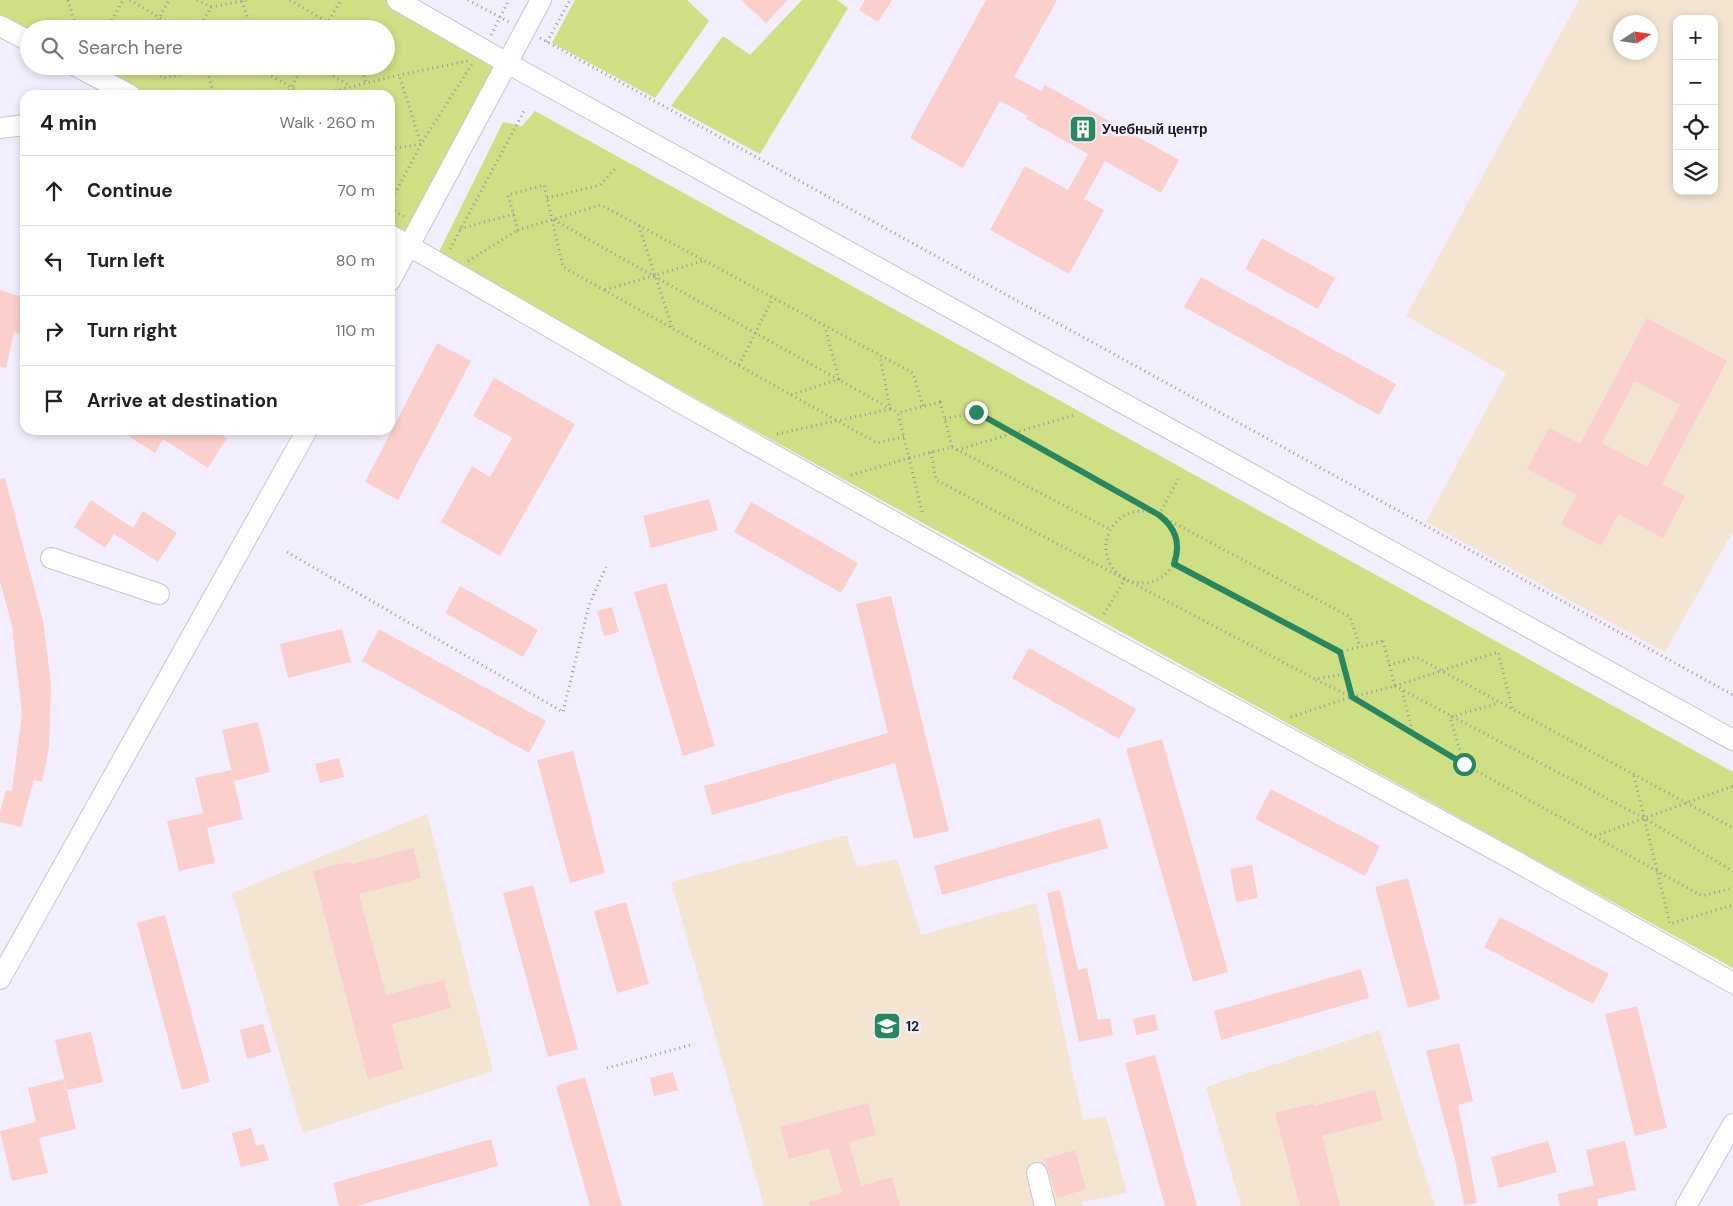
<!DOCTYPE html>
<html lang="en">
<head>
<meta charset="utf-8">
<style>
	:root { --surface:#fff; --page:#f2f2f2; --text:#222; --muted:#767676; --line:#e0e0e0 }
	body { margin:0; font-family:"DM Sans",sans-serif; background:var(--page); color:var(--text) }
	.controls { position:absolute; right:15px; top:15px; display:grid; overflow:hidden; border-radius:10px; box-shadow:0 2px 8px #0003 }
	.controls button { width:45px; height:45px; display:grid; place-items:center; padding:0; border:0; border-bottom:1px solid var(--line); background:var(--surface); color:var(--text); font:25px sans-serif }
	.compass { position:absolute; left:1613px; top:15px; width:45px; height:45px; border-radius:50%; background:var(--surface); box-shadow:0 2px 8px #0003; rotate:78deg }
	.stop { position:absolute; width:15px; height:15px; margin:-11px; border:4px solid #29875f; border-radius:50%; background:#fff }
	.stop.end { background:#29875f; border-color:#fff; box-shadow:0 1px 5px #0008 }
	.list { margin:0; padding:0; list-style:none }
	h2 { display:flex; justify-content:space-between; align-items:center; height:65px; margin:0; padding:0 20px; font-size:21px }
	h2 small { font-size:16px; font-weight:400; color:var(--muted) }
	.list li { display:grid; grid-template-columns:32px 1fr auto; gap:15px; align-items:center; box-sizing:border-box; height:70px; padding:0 20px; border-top:1px solid var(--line) }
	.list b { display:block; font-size:19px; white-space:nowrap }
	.list em { font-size:16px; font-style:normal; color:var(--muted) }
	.icon { flex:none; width:28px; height:28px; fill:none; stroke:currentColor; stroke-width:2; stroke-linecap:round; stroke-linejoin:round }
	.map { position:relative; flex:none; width:1733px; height:1206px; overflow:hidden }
	.search { position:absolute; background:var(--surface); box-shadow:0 2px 8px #0003; left:20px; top:20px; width:375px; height:55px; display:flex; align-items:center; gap:12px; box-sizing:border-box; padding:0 18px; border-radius:28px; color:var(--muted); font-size:19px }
	.panel { position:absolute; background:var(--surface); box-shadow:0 2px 8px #0003; left:20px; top:90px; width:375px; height:345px; border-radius:15px }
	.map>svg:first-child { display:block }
	.education { fill:#f4e5d2; fill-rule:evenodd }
	.green { fill:#cfdf83 }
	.building { fill:#fbcfcb; fill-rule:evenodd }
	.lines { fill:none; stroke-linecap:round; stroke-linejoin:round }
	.minor-casing { stroke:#c9c4d2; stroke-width:22 }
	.path { stroke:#9a96a1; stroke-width:3; stroke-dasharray:1 4; stroke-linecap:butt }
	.minor { stroke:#fff; stroke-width:20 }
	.route { stroke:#29875f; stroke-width:6 }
	.labels { text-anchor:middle; stroke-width:5; stroke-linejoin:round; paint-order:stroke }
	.poi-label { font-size:14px; font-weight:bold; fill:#1c1a1f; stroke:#f3eefd; text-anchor:start }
</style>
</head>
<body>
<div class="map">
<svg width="1733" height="1206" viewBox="0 0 1733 1206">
	<rect width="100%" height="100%" fill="#f3eefd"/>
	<g class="education">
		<path d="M1579,0H1733V531L1665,652L1426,522L1506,373L1406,316ZM1677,19H1714V191H1677ZM1620,22H1650V52H1620Z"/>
		<polygon points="427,814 493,1071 303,1133 232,893"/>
		<polygon points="847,835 856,867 897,859 921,935 1036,903 1083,1120 1106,1116 1127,1193 1082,1202 1083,1206 764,1206 671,882"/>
		<polygon points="1379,1030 1435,1206 1241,1206 1206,1087"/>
	</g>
	<g class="green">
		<polygon points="0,0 397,0 507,63 410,246 390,235 390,95 130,95 76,66 386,66 386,29 29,29 29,41 0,26"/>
		<polygon points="575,0 687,0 709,21 655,98 552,43"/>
		<polygon points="802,0 837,0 848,8 760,154 671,106 723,36 750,55"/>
		<polygon points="535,111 1733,772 1733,968 437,256 503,122 522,126"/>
	</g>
	<g class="building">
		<polygon points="741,0 788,0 766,23"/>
		<polygon points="865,0 892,0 878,22 859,10"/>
		<polygon points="986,0 1057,0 1014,77 1041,91 1045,85 1179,160 1161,193 1105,161 1084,199 1104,210 1069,274 990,230 1025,166 1068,190 1088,154 1026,119 1028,116 1000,101 963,168 910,138"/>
		<polygon points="1262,238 1335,278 1318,309 1245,269"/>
		<polygon points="1201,277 1396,384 1379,415 1184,307"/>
		<polygon points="0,290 25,298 25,317 19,334 14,332 6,368 0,367"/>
		<path d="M1647,318L1727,361L1662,484L1685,496L1663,538L1618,514L1601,546L1561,524L1577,495L1527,469L1549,428L1580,444ZM1635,381L1680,405L1647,467L1602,443Z"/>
		<polygon points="437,343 471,361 398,500 365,482"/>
		<polygon points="494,378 575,424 500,556 441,522 472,466 490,477 512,438 473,416"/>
		<polygon points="119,430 214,430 227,438 208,468 163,439 155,453"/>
		<polygon points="5,478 43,621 51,683 49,748 42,782 34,780 21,827 0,822 0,812 6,790 12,791 22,713 12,626 0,581 0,479"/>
		<polygon points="709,499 718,530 651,548 643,516"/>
		<polygon points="91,500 133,528 143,511 177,533 158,562 114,534 105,548 74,527"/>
		<polygon points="751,502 858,563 841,593 734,532"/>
		<polygon points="666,583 715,746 683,756 634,592"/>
		<polygon points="460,586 538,630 523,657 445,613"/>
		<polygon points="891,596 949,831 914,839 895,763 712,815 704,786 888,733 856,604"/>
		<polygon points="612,607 619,632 604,636 597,611"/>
		<polygon points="342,629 351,662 288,678 280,644"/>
		<polygon points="379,629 546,721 529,753 362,661"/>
		<polygon points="1029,648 1136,709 1119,739 1012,678"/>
		<polygon points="258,722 270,772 234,781 222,730"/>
		<polygon points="1162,739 1228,972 1193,982 1126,749"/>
		<polygon points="573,751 605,873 570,883 537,760"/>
		<polygon points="339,758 344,777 320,783 315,764"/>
		<polygon points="231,770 243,819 207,828 215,863 179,871 167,821 203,813 195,778"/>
		<polygon points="1271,789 1380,846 1365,876 1255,819"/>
		<polygon points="1100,818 1108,848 942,895 934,866"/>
		<polygon points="413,848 421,878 359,894 386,995 444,980 451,1008 392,1024 403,1069 368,1079 313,871 351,861 352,864"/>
		<polygon points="1252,865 1258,898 1236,902 1230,869"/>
		<polygon points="1408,878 1440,999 1408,1008 1375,887"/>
		<polygon points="533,885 578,1049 548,1057 503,893"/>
		<polygon points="1060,890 1078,970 1087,968 1098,1020 1110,1018 1113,1035 1079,1042 1047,893"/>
		<polygon points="626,902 649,984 617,993 594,911"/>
		<polygon points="165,915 210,1082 182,1090 137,923"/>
		<polygon points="1500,917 1609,974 1593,1004 1484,947"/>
		<polygon points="1361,969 1369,998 1221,1040 1214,1011"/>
		<polygon points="1637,1006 1667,1128 1635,1136 1605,1014"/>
		<polygon points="1155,1014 1158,1030 1136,1035 1133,1019"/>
		<polygon points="263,1024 271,1052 247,1059 240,1030"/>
		<polygon points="91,1032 103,1082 67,1090 55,1040"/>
		<polygon points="1459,1043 1473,1101 1458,1105 1477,1203 1464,1205 1456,1164 1426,1051"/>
		<polygon points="1155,1055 1197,1206 1165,1206 1125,1063"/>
		<polygon points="673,1072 678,1090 654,1096 650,1078"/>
		<polygon points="585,1077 622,1206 590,1206 556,1086"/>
		<polygon points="64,1079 76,1129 39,1138 48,1173 12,1181 0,1131 36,1122 28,1088"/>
		<polygon points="1375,1090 1383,1120 1322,1136 1340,1206 1300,1206 1275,1113 1314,1103 1315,1106"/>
		<polygon points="868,1103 876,1135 849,1142 861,1186 892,1177 900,1206 810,1206 809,1202 842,1193 829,1148 789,1159 780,1127"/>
		<polygon points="251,1128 256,1146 264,1144 269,1160 241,1167 232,1133"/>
		<polygon points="491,1139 498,1166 357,1206 339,1206 333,1183"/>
		<polygon points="1548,1141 1557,1172 1499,1188 1491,1157"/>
		<polygon points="1625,1141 1636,1190 1597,1199 1598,1206 1560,1206 1557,1194 1594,1185 1586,1150"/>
		<polygon points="1075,1150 1086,1189 1057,1198 1045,1159"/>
	</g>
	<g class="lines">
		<g class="minor-casing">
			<g id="minor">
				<polyline points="397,0 507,63 1733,740"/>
				<polyline points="0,26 29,41"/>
				<polyline points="76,66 130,95"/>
				<polyline points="0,128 25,125"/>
				<polyline points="390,235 681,403 1025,595 1508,857 1733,983"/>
				<polyline points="390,281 541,0"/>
				<polyline points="51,558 159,594"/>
				<polyline points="0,979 307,430"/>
				<polyline points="1037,1173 1045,1206"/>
				<polyline points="1686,1206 1733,1124"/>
			</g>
		</g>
		<g class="path">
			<polyline points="68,0 77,29"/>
			<polyline points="130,0 179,29"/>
			<polyline points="197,0 211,7"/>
			<polyline points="290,0 339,29"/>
			<polyline points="468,0 509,22"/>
			<polyline points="242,1 251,29"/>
			<polyline points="107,29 123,0"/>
			<polyline points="153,29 169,0"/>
			<polyline points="199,29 211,7 247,0"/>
			<polyline points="324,29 341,0"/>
			<polyline points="491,35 509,0"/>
			<polyline points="540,38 1733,695"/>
			<polyline points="547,42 570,0"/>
			<polyline points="143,66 163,78 207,70 214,95"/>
			<polyline points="206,66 207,70 215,66"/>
			<polyline points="254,66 305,95"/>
			<polyline points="316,66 350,86"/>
			<polyline points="361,66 366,83"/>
			<polyline points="287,95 303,66"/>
			<polyline points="335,95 334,91 399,75 468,61"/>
			<polyline points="390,149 421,144 399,75"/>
			<polyline points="547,198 600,185 616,168"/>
			<polyline points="390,203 421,144 472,64"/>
			<polyline points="390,209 405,217"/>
			<polyline points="554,220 898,413"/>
			<polyline points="639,226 672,327"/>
			<polyline points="460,229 514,214"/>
			<polyline points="450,249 525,109"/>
			<polyline points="468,261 518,230"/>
			<polyline points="605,290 703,261"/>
			<polyline points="739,365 773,298"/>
			<polyline points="791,395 839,379 825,327"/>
			<polygon points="940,402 952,447 909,458 898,413"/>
			<polyline points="945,419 976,412 1159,515 1350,617 1360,647"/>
			<polyline points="777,434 890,409 880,356"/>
			<polyline points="904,437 877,443 563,267 544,185 508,195 518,230 601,205 913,373 923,406"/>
			<polyline points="952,447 1111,530"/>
			<polyline points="957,450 1074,415"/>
			<polyline points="931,452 936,480 1315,679 1346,674"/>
			<polyline points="851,475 909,458 922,512"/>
			<circle cx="1142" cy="547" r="36"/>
			<polyline points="1159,515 1178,479"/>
			<polyline points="287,552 563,712 589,605 606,567"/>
			<polyline points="1174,564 1340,652"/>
			<polyline points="1104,614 1125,579"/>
			<polygon points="1383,641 1395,686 1352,697 1340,652"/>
			<polyline points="1389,665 1416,657 1733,828"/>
			<polyline points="1316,680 1352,697 1464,764 1702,896 1733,888"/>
			<polyline points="1395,686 1644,818 1733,871"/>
			<polyline points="1395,686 1498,652 1512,708"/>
			<polyline points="1402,691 1413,733"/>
			<polyline points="1291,717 1351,697"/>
			<polyline points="1464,764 1450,717 1499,703"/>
			<polyline points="1634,776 1670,924 1733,905"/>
			<polyline points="1595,836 1733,786"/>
			<polyline points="607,1068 694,1044"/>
		</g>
		<use href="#minor" class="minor"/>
	</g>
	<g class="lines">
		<path class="route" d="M976,412L1159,515C1176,528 1181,543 1174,564L1340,652L1352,697L1464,764"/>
	</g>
	<defs>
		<g id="building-square" transform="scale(1.4375)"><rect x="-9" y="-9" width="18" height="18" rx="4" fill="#29875f" stroke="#f3eefd"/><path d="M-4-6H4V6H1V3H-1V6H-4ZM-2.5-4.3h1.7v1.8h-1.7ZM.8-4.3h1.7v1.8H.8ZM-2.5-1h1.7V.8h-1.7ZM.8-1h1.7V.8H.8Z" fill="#fff"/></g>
		<g id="school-square" transform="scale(1.4375)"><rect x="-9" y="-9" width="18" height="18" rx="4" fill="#29875f" stroke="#f3eefd"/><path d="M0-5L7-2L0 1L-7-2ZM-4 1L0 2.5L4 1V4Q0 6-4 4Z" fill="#fff"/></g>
	</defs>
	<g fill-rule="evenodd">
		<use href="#building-square" x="1083" y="129"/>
		<use href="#school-square" x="887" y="1026"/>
	</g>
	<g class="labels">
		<g class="poi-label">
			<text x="1102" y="134">Учебный центр</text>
			<text x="906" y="1031">12</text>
		</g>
	</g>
</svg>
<div class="controls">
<button>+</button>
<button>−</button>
<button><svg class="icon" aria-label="locate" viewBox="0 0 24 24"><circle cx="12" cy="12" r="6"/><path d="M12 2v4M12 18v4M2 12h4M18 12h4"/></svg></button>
<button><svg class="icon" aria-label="layers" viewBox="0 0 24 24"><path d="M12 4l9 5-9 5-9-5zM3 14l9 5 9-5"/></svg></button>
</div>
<svg class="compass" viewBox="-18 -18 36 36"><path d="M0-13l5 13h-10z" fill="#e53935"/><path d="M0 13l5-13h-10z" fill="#767676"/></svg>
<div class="stop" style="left:1464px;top:764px"></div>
<div class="stop end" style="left:976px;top:412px"></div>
<div class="search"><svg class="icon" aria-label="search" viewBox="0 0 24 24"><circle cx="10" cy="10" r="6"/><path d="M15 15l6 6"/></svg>Search here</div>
<section class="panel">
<h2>4 min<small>Walk · 260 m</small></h2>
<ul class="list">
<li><svg class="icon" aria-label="ahead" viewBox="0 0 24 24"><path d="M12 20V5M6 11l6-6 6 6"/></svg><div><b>Continue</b></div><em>70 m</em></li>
<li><svg class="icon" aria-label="left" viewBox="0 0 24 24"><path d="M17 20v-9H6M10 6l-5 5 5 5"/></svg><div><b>Turn left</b></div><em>80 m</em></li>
<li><svg class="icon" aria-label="right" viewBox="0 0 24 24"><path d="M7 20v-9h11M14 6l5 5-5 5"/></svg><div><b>Turn right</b></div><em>110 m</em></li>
<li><svg class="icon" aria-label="arrive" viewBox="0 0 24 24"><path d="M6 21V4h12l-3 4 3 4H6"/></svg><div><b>Arrive at destination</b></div></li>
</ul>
</section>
</div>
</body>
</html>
